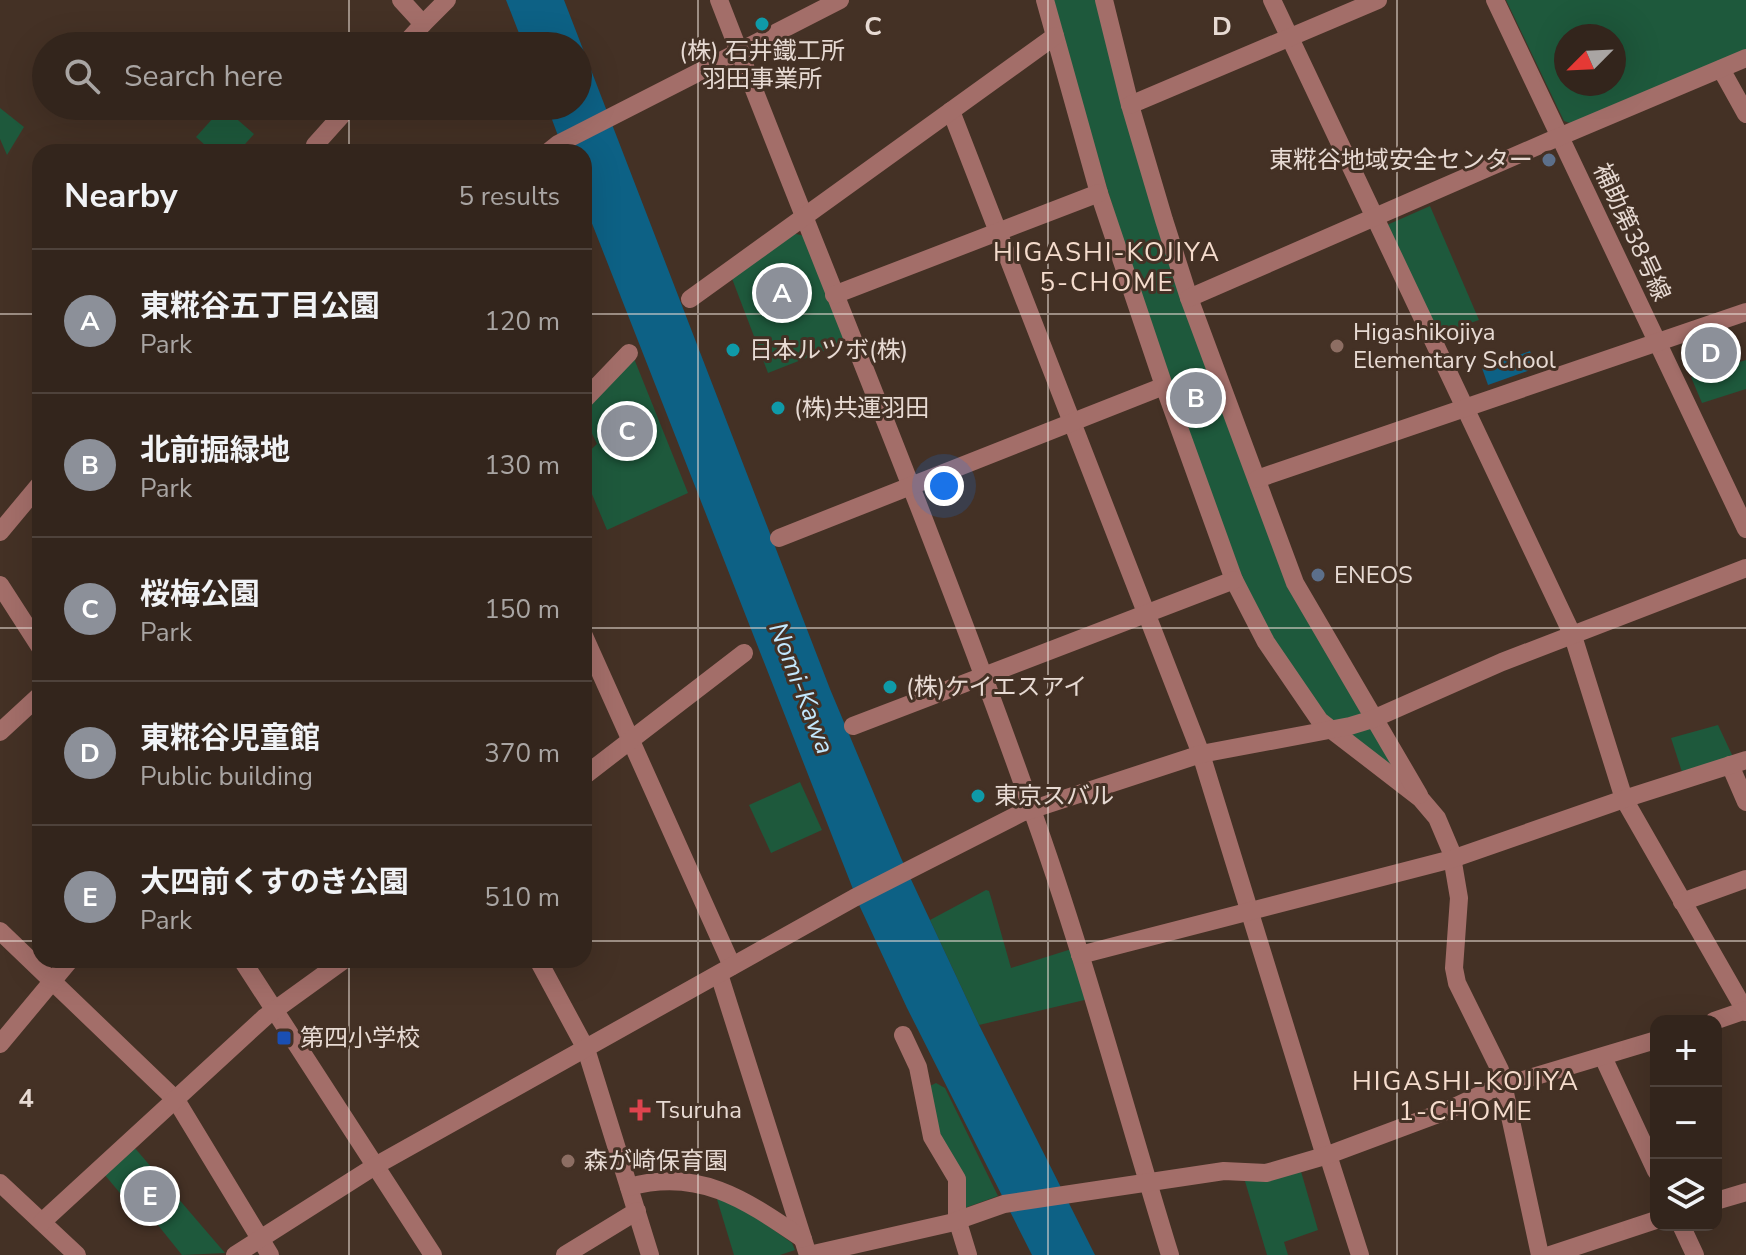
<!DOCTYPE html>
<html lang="en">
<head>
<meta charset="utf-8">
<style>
	:root { --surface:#33251c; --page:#3b2d25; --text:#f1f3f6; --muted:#a9a5a3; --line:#4e423b; --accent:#8c9099 }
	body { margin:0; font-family:"Nunito Sans","Noto Sans JP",sans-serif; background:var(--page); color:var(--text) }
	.controls { position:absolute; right:24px; bottom:24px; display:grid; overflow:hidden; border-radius:16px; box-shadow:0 8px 32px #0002 }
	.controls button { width:72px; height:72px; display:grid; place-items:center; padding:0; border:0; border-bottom:2px solid var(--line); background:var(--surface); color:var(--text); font:40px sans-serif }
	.compass { position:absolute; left:1554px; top:24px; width:72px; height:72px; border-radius:50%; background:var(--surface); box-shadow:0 8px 32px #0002; rotate:246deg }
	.you { position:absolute; left:944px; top:486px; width:28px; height:28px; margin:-20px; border:6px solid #fff; border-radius:50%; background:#1a73e8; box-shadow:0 0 0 12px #1a73e833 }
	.badge { display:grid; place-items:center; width:52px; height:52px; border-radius:50%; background:var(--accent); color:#fff; font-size:26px; font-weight:700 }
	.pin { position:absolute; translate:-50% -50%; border:4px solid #fff; box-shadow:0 2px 8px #0006 }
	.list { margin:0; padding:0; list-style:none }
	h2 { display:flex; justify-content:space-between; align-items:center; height:104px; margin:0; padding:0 32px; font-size:34px }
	h2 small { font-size:26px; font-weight:400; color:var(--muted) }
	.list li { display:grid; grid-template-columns:52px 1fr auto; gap:24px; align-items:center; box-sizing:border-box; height:144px; padding:0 32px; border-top:2px solid var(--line) }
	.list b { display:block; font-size:30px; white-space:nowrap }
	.list p { margin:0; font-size:26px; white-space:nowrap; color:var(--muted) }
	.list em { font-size:26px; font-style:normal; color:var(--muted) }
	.icon { flex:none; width:44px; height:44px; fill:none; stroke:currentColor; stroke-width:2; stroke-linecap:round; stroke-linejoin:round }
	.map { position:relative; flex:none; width:1746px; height:1255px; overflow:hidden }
	.search { position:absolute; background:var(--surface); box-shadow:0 8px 32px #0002; left:32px; top:32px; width:560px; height:88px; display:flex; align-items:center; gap:20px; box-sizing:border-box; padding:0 28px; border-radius:44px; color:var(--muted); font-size:30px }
	.panel { position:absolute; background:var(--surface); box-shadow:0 8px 32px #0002; left:32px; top:144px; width:560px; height:824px; border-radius:24px }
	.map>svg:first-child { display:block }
	.park { fill:#1e593c; fill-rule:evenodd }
	.water { fill:#0d6185 }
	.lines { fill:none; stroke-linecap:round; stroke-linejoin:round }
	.minor { stroke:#a36e69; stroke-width:18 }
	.grid { fill:none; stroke:#e7dad3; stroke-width:2; stroke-opacity:0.55 }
	.culture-dot { fill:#0f9aa8; stroke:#443125; stroke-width:3 }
	.service-dot { fill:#5c6f8a; stroke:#443125; stroke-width:3 }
	.education-dot { fill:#8d6e63; stroke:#443125; stroke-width:3 }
	.transit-dot { fill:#1a4fb4; stroke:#443125; stroke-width:3 }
	.health-dot { fill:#e0444e; stroke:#443125; stroke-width:3 }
	.labels { text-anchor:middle; stroke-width:6; stroke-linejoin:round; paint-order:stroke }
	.poi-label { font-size:24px; fill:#e7dad3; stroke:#443125; text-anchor:start }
	.street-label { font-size:24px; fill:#e7dad3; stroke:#443125 }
	.neighbourhood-label { font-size:26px; letter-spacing:2px; fill:#f5dccd; stroke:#443125 }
	.water-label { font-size:26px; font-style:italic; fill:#c3e8fe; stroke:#443125 }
	.grid-label { font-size:26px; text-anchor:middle; font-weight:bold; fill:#e7dad3; stroke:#443125; stroke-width:6; stroke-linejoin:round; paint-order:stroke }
</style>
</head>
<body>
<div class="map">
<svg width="1746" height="1255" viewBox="0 0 1746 1255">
	<rect width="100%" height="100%" fill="#443125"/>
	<g class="park">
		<polygon points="1051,0 1101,0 1257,494 1411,784 1332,727 1259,621 1155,349"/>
		<path d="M1506,0H1746V50L1573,124L1564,121ZM1566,36H1614V84H1566Z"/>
		<polygon points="223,107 254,134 238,152 213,152 196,137"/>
		<polygon points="0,108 24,127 7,155 0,139"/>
		<polygon points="1430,206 1479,320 1438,334 1387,225"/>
		<polygon points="792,233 805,236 847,342 768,373 731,276"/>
		<polygon points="633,356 688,493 607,530 584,475 584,456 597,444 585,419 584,410"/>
		<polygon points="1746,360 1746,389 1702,403 1691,377"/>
		<polygon points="1718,725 1733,757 1682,772 1671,738"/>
		<polygon points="800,782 822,830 771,853 749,805"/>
		<polygon points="986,890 989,891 992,901 1011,968 1078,947 1093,998 979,1025 930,920"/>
		<polygon points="936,1083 945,1088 998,1196 962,1209 937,1134 928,1087"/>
		<polygon points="134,1147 225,1253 182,1255 153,1219 146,1224 104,1174"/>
		<polygon points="1300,1168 1318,1230 1284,1242 1288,1255 1267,1255 1244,1178"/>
		<polygon points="716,1196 743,1208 792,1243 795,1250 780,1255 734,1255"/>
	</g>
	<g class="water">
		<polygon points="506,0 564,0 830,689 901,858 979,1025 1095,1255 1032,1255 907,1008 860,907 584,203 584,152 564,152 547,106 578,106 578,46 524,46"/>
		<polygon points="1530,351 1536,368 1488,385 1482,368"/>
	</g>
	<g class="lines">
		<g class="minor">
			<polyline points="401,0 423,24 403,46"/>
			<path d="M719,0C823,269 935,535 1031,807C1084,954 1124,1106 1170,1255"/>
			<polyline points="1045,0 1099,193 1164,386 1234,580 1266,642 1320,721 1420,798 1437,818 1451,851 1459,898 1454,968 1457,983 1500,1070 1540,1255"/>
			<polyline points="1104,0 1130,105 1164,220 1189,298 1295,583 1419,795"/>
			<polyline points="1272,0 1573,636 1624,799 1746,1012"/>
			<polyline points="1495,0 1746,529"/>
			<polyline points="423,24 447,0"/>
			<polyline points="1721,69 1746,114"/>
			<polyline points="1130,105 1378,0"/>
			<polyline points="951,111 1201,754 1325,1156"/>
			<polyline points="316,152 315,145 350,106"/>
			<polyline points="548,152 558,144 840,0"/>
			<polyline points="834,295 1099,193"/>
			<polyline points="1189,298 1547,142 1746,58"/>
			<polyline points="690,299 1055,36"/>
			<polyline points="584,400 629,353"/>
			<polyline points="1257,479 1746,312"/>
			<polyline points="0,532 40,484"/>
			<polyline points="779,538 1164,386"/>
			<polyline points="0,585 40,647"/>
			<polyline points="584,636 732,966"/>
			<polyline points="853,726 1234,580"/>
			<polyline points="0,732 40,695"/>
			<polyline points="1730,765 1746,802"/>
			<polyline points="584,776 744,653"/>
			<polyline points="1682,902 1746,879"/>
			<polyline points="0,931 176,1100 270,1255"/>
			<polyline points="1080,955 1452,859 1624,799 1746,760"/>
			<polyline points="242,960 433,1255"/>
			<polyline points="538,960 586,1049 650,1255"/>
			<polyline points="719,974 808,1255"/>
			<polyline points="1714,1021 1746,1010"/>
			<polyline points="903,1035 918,1067 932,1137 957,1179 957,1219 968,1255"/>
			<polyline points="0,1044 70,960"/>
			<polyline points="1603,1057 1656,1171"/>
			<polyline points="1328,1155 1360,1255"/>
			<polyline points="0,1183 77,1255"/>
			<path d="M629,1187C700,1167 747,1201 803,1239"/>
			<polyline points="1716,1201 1746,1192"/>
			<polyline points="42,1222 265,1017 344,960"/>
			<polyline points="1681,1225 1695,1255"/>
			<polyline points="235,1255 375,1166 854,898 1021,813 1201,754 1350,726 1373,719 1502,662 1746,568"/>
			<polyline points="565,1255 637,1211"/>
			<polyline points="809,1255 950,1223 1004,1204 1224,1171 1266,1173 1328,1155 1446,1111 1493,1089 1656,1040"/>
			<polyline points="1550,1255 1656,1220"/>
		</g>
	</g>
	<path class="grid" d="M349,0V46M698,0V1255M1048,0V1255M1397,0V1255M349,106V152M0,314H40M584,314H1746M0,628H40M584,628H1746M0,941H40M584,941H1746M349,960V1255"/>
	<g class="culture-dot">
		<circle cx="762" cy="24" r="8"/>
		<circle cx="733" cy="350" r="8"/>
		<circle cx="778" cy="408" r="8"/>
		<circle cx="890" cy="687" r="8"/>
		<circle cx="978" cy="796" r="8"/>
	</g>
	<g class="service-dot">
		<circle cx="1549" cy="160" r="8"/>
		<circle cx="1318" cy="575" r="8"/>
	</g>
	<g class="education-dot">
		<circle cx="1337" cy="346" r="8"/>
		<circle cx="568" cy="1161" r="8"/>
	</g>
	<rect class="transit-dot" x="276" y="1030" width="16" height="16" rx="4"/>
	<path class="health-dot" d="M636 1098h8v8h8v8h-8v8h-8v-8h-8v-8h8z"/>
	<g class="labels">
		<g class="poi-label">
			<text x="762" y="59" text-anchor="middle">(株) 石井鐵工所<tspan x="762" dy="28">羽田事業所</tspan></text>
			<text x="1533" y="168" text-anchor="end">東糀谷地域安全センター</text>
			<text x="1353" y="340">Higashikojiya<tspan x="1353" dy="28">Elementary School</tspan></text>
			<text x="749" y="358">日本ルツボ(株)</text>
			<text x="794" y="416">(株)共運羽田</text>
			<text x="1334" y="583">ENEOS</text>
			<text x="906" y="695">(株)ケイエスアイ</text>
			<text x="994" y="804">東京スバル</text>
			<text x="300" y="1046">第四小学校</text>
			<text x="656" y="1118">Tsuruha</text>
			<text x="584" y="1169">森が崎保育園</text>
		</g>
		<g class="street-label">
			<text transform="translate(1632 232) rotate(65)" y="8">補助第38号線</text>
		</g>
		<g class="neighbourhood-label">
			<text x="1107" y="261">HIGASHI-KOJIYA<tspan x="1107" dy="30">5-CHOME</tspan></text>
			<text x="1466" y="1090">HIGASHI-KOJIYA<tspan x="1466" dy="30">1-CHOME</tspan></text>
		</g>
		<g class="water-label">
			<text transform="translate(802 688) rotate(69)" y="9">Nomi-Kawa</text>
		</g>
	</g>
	<g class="grid-label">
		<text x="873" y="35">C</text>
		<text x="1222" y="35">D</text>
		<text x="26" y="1107">4</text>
	</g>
</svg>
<div class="controls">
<button>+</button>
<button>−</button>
<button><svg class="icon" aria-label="layers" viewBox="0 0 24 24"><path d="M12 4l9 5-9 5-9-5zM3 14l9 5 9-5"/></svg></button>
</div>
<svg class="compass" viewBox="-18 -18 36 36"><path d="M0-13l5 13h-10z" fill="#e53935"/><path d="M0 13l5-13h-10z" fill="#a9a5a3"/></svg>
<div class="you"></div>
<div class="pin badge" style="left:782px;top:293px">A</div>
<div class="pin badge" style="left:1196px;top:398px">B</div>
<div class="pin badge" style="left:627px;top:431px">C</div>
<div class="pin badge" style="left:1711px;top:353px">D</div>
<div class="pin badge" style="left:150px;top:1196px">E</div>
<div class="search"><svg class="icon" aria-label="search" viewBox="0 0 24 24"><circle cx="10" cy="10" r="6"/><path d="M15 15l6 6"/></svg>Search here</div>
<section class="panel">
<h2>Nearby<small>5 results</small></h2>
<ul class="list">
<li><span class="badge">A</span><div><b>東糀谷五丁目公園</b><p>Park</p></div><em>120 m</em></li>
<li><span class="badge">B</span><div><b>北前掘緑地</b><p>Park</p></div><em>130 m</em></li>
<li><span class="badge">C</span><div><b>桜梅公園</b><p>Park</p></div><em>150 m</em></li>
<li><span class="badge">D</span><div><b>東糀谷児童館</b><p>Public building</p></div><em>370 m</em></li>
<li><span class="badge">E</span><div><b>大四前くすのき公園</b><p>Park</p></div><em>510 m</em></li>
</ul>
</section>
</div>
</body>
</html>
